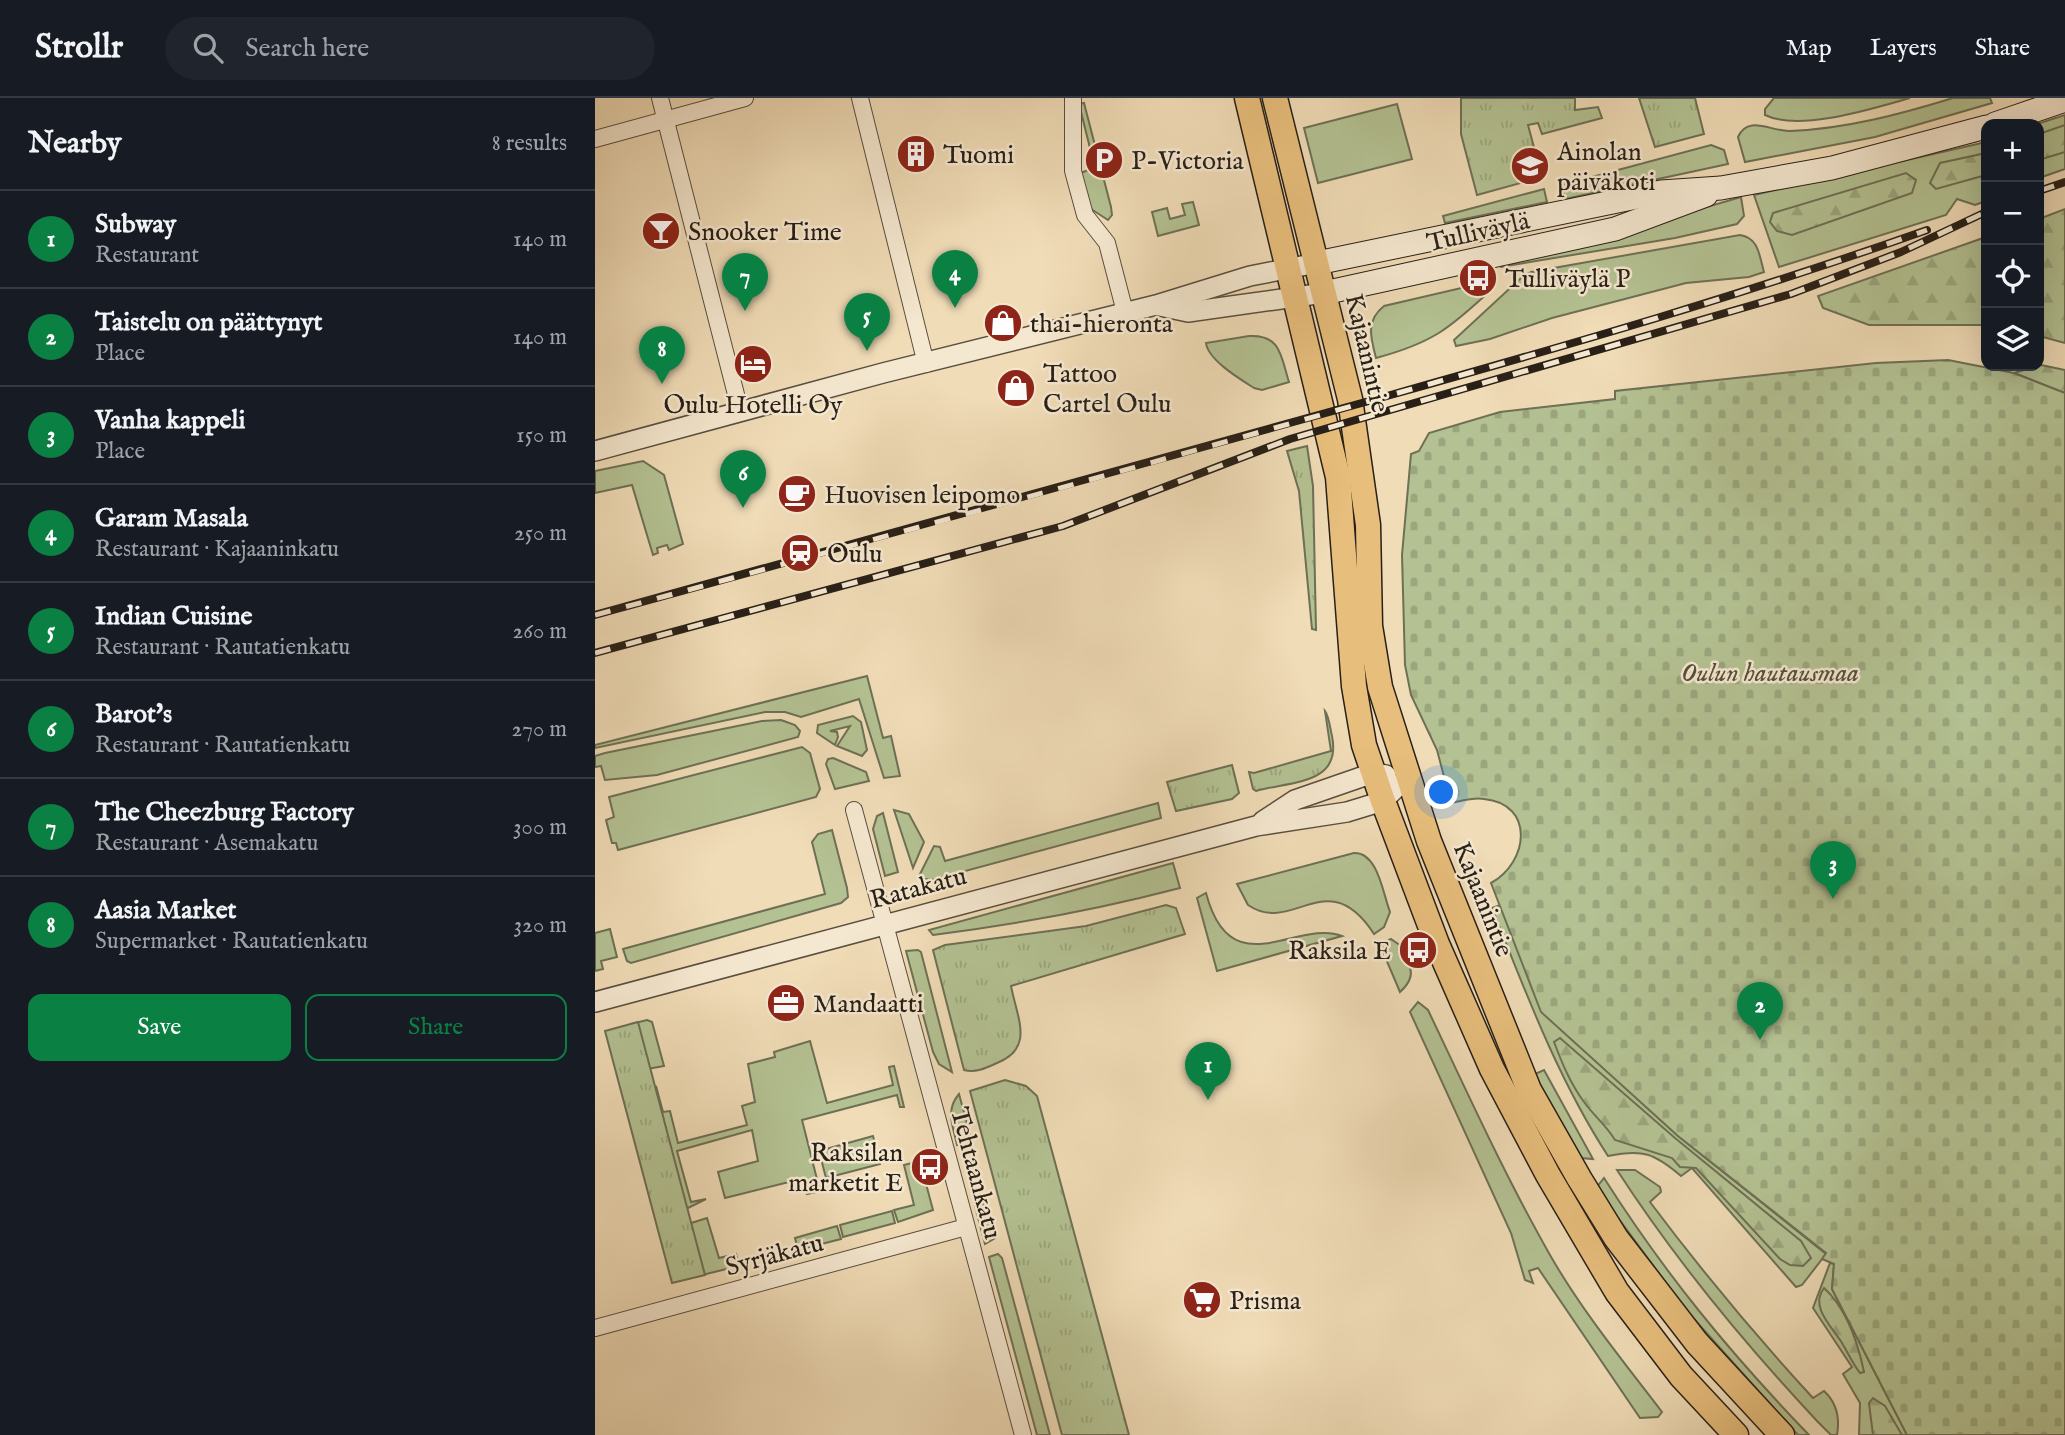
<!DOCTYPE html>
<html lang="en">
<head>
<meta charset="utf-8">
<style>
	:root { --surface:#171b24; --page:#20242c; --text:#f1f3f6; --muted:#9ea1a6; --line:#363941; --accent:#0b8043 }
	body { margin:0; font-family:"IM FELL English",serif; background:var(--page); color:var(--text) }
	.controls { position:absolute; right:21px; top:21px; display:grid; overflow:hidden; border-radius:14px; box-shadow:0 7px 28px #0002 }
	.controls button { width:63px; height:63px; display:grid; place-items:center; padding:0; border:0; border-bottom:2px solid var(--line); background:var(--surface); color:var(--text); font:35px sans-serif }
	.you { position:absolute; left:847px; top:695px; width:24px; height:24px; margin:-18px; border:5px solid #fff; border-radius:50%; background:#1a73e8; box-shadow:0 0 0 10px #1a73e833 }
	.badge { display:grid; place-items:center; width:46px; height:46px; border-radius:50%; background:var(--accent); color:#fff; font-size:23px; font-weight:700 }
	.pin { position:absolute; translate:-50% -58px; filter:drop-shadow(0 2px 4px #0008) }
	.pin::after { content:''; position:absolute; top:37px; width:24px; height:21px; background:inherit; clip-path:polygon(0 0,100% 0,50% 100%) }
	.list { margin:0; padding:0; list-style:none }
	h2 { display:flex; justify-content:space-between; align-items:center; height:91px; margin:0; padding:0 28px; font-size:30px }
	h2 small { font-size:23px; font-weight:400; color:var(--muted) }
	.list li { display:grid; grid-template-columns:46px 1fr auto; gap:21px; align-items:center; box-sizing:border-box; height:98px; padding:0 28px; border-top:2px solid var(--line) }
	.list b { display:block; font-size:26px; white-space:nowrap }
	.list p { margin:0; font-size:23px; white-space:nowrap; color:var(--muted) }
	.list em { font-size:23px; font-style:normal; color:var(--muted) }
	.actions { display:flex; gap:14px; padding:21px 28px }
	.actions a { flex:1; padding:16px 0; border:2px solid var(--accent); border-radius:14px; text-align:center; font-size:24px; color:var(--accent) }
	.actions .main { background:var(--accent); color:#fff }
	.icon { flex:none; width:38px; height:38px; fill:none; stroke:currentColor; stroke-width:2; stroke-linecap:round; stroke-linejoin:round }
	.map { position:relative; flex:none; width:1470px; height:1337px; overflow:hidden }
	header { display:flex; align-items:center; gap:42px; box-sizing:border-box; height:98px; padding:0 35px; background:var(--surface); border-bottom:2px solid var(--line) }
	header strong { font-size:33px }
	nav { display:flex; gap:38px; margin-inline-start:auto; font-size:24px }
	.search { width:490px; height:63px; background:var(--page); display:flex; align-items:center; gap:18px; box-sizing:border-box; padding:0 24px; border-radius:38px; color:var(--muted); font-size:26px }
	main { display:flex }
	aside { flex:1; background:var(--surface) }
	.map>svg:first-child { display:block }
	.grass { fill:#b4c293; stroke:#6e7055; stroke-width:2 }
	.forest { fill:url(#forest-firs); stroke:#6e7055; stroke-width:2 }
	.cemetery { fill:url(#cemetery-stones); stroke:#6e7055; stroke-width:2 }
	.park { fill:url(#park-tufts); stroke:#6e7055; stroke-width:2 }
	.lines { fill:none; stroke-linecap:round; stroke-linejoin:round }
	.minor-casing { stroke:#5a4e3f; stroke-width:18 }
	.tertiary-casing { stroke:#5a4e3f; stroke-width:22 }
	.secondary-casing { stroke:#281f17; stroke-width:25 }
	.primary-casing { stroke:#281f17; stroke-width:27 }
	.minor { stroke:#f5e8d0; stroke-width:16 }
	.tertiary { stroke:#f5e8d0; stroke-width:19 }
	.secondary { stroke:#f5e8d0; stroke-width:23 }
	.primary { stroke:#e8be7c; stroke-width:24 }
	.rail-casing { stroke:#281f17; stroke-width:8 }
	.rail { stroke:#f5e8d0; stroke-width:5; stroke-dasharray:16; stroke-linecap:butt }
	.labels { text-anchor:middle; stroke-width:5; stroke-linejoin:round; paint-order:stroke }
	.poi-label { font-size:26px; fill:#281f17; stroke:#f5e8d0; text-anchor:start }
	.street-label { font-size:26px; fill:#281f17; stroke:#f5e8d0 }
	.park-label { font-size:26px; font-style:italic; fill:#52503c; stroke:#f5e8d0 }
</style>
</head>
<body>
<header>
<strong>Strollr</strong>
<div class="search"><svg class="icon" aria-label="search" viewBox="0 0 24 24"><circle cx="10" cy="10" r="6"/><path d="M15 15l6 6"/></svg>Search here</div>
<nav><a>Map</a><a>Layers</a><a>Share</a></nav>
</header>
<main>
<aside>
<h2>Nearby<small>8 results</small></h2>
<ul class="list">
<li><span class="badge">1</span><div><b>Subway</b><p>Restaurant</p></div><em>140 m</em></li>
<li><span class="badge">2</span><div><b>Taistelu on päättynyt</b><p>Place</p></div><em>140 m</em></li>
<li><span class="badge">3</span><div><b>Vanha kappeli</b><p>Place</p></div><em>150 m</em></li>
<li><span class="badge">4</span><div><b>Garam Masala</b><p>Restaurant · Kajaaninkatu</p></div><em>250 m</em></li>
<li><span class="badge">5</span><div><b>Indian Cuisine</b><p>Restaurant · Rautatienkatu</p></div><em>260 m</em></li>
<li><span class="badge">6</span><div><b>Barot's</b><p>Restaurant · Rautatienkatu</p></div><em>270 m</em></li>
<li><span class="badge">7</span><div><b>The Cheezburg Factory</b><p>Restaurant · Asemakatu</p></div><em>300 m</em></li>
<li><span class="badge">8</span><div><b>Aasia Market</b><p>Supermarket · Rautatienkatu</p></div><em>320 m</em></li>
</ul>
<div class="actions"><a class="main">Save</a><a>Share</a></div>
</aside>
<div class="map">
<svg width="1470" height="1337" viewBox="0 0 1470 1337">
	<defs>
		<pattern id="forest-firs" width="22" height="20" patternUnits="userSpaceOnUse" patternTransform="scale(1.75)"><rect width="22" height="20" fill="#b4c293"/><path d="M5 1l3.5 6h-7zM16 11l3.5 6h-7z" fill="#9ba67e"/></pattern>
		<pattern id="cemetery-stones" width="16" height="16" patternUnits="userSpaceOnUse" patternTransform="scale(1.75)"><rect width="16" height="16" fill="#b4c293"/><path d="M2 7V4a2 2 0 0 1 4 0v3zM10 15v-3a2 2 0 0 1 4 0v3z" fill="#9ba67e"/></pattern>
		<pattern id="park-tufts" width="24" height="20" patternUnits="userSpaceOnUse" patternTransform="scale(1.75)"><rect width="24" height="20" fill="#b4c293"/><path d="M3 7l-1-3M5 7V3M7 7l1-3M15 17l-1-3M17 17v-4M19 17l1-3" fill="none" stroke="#9ba67e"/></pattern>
	</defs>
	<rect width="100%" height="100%" fill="#f0dcb7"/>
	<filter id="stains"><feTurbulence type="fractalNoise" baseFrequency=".00286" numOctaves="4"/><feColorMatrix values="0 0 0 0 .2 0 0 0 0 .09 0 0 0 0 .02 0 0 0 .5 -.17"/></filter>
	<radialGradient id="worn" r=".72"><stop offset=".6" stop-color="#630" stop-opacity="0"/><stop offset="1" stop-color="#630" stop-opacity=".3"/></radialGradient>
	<g class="grass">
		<path d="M1179,0H1315C1279,10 1205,34 1170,17V11Z"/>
		<path d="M1358,0H1395L1397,5L1280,39L1150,64L1143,39C1153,16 1177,34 1195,33C1250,31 1306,16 1358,0Z"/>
		<polygon points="489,5 516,109 517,117 513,122 493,109 485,75 500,70 484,6"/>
		<polygon points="802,6 817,61 723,85 709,30"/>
		<polygon points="1470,17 1470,71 1444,80 1442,26"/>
		<polygon points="1391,44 1391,103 1380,107 1362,101 1351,117 1184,169 1159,97"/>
		<polygon points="1116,47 1129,52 1133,66 970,101 967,87"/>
		<polygon points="949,91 952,104 850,125 848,118"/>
		<polygon points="1146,99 1149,118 1142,126 1080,140 905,169"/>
		<polygon points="598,104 604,127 563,138 557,114 572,110 575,121 590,117 587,106"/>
		<path d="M1145,137C1164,140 1164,157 1169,174L1154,179L1091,185L957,220L895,241L861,248L859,242L926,180L936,174Z"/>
		<path d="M892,184L897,187L896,192C854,231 837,245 781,260C776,240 770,223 789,208Z"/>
		<path d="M654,238C686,236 686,259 694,284L667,292L659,290C645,281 613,262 611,245Z"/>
		<polygon points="48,363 69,377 88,446 74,452 72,447 62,450 63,455 58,457 37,387 0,395 0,373"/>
		<polygon points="272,578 288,640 296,638 305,678 289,680 264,601 206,619 190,614 170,614 0,650 0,647"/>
		<polygon points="258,618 266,624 272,652 267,658 242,648 255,628 235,633 242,634 243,639 240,647 222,635 223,627"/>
		<polygon points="186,622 200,627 205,633 203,639 62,677 10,682 6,668 0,669 0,658 10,655 167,623"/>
		<polygon points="207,649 215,655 225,691 221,699 23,752 21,745 17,745 11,722 19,719 14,699"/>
		<polygon points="238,660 271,674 274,683 240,691 231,666 233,661"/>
		<polygon points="563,705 566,720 337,782 323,780 339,748 345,749 350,763"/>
		<polygon points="299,712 314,716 329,744 318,770"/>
		<polygon points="288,715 303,774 290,778 278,731 282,718"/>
		<polygon points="237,732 252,790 253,799 246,805 36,865 32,863 28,851 230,796 217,744 223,736"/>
		<path d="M759,755C783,754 788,796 795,814L789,829L779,836C732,764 698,838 653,807L642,786Z"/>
		<path d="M578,765L585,790C501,812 425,826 338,837L334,832Z"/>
		<path d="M611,795C636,890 702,820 747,838L622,873L602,800Z"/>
		<path d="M905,807L947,914L1083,1038L1231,1156L1207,1187L1201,1189L1097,1070L1086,1078C1059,1055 1048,1051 1013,1058C963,981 931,895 897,810Z"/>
		<polygon points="15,831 22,859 6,863 8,871 0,873 0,835"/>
		<path d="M796,841L809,850L804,852L808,864H812C820,875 815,885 805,894L785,847Z"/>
		<polygon points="323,852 326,854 357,974 344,966 338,954 311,853"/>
		<path d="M823,904L833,912C872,994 910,1078 955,1157C987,1213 1028,1263 1067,1314L1063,1319L1045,1320L943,1170L934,1173L938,1185L930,1182L916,1135L815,914Z"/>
		<polygon points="52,922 57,924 69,968 52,971 36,926"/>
		<polygon points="215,943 232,1005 298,987 294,969 299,968 309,1009 305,1009 302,997 207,1022 225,1093 212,1096 206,1081 130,1100 123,1074 163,1063 157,1032 82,1053 96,1104 111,1101 89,1112 61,988 68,1014 75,1013 83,1045 152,1027 147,1008 160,1004 153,966 180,959 179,954"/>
		<polygon points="949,972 998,1061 985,1060 958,1015 940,976"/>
		<path d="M364,996L376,1040L373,1045L362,1047C358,1028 350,1012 364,996Z"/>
		<polygon points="278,1038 285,1066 231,1080 224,1053"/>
		<polygon points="325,1063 338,1112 303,1124 299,1112 319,1107 309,1067"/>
		<path d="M1022,1072H1040L1065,1089L1066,1094L1055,1104C1106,1172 1160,1237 1218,1300L1229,1293C1242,1305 1245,1320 1242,1337H1236L1222,1323C1148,1244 1081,1163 1022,1072Z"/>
		<path d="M1009,1080C1070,1176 1135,1255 1214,1337H1203L1091,1212L1001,1090Z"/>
		<polygon points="388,1106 393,1108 402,1139 390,1146 380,1108"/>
		<polygon points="297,1113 300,1125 248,1139 245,1127"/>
		<polygon points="112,1120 124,1160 141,1156 143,1162 150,1160 152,1166 103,1178 93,1126"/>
		<polygon points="242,1128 246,1141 203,1152 200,1140"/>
		<polygon points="403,1156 407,1160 455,1337 442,1337 394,1159"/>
		<polygon points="1235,1165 1239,1166 1237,1191 1312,1337 1264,1337 1265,1305 1248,1276 1257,1269 1218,1210"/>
	</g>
	<g class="forest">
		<polygon points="1470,27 1470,54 1444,62 1444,36"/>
		<polygon points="1391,55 1391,77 1341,91 1335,85 1345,65"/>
		<polygon points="1311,75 1321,82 1317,95 1197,137 1182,133 1175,124 1178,115"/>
		<polygon points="1470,111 1470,245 1444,238 1444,121"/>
		<polygon points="1391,139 1391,227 1274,227 1228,210 1223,198"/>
		<polygon points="1446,267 1470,272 1470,295 1419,275"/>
		<path d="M965,940L1080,1040L1206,1143L1216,1160L1208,1168L1195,1167L1185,1161L1101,1070L1085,1069L1077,1060L1020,1042C1011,1027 999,1018 989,1004C975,985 967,965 959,944Z"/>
		<path d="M1229,1190C1251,1210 1263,1245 1269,1274L1265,1275C1258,1266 1253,1255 1247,1245C1238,1230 1214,1209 1229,1190Z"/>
		<polygon points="1278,1300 1290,1308 1307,1337 1278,1337 1274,1305"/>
	</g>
	<path class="cemetery" d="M1353,262L1419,275L1470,295V1337H1312L1237,1191L1239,1166L1227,1161L1231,1155L1083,1038L946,914L896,785C934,764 940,706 889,701C878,699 867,703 856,705L842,652L816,597L810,567L807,457L816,356L824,353L834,335L905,314L1020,301V293L1281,265Z"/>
	<g class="park">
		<polygon points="866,0 980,0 980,12 1003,9 1007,20 947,36 943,25 933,27 947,79 882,97 866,36"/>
		<polygon points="1044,0 1100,0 1109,36 1060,49"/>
		<polygon points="712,348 718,388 721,532 717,531 704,393 692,353"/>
		<path d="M730,613C734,618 735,630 737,638C747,687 696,683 661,693L658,691L654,674L659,675L736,653Z"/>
		<polygon points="637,667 644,695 637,701 581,713 572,684"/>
		<path d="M571,807L581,810L590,836L416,888C422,920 440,950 402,965C391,970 381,975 369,972L338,852L350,847L491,828Z"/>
		<polygon points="43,924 110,1177 77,1185 10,933"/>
		<polygon points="410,982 431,988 442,998 534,1337 467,1337 375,993"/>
	</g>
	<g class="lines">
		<g class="minor-casing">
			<g id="minor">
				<polyline points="65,0 145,312"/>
				<polyline points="265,0 331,266"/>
				<polyline points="478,0 478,73 490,117 512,145 530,214"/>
				<polyline points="0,41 150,0"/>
				<polyline points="259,712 428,1337"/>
				<polyline points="0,1230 371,1129"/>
			</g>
		</g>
		<g class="tertiary-casing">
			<g id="tertiary">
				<polyline points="565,208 593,214 729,195"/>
				<polyline points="0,353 288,275 561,207 655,178 722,165"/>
				<polyline points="668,723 700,702 778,675 791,677"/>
				<polyline points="0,904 661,728 752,714 788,703 812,679"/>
			</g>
		</g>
		<g class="secondary-casing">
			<g id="secondary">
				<polyline points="1400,26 1470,2"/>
				<polyline points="722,165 1066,94 1126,90 1237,70 1391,29"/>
				<polyline points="729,195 1020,131 1111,97"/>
			</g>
		</g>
		<g class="primary-casing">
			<g id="primary">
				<polyline points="652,0 743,379 759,588 769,647 788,703 842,846 897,971 953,1077 1022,1194 1086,1278 1141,1337"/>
				<polyline points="680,0 755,301 773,427 775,528 785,589 834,743 934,992 984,1080 1021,1140 1102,1245 1187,1337"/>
			</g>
		</g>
		<use href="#minor" class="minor"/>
		<use href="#tertiary" class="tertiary"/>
		<use href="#secondary" class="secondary"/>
		<use href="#primary" class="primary"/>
		<g class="rail-casing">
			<g id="rail">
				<polyline points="1444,93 1470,84"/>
				<path d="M0,517C265,446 529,373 792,298C974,247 1154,195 1332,132"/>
				<polyline points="0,555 468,428 695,341 1196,196 1306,154 1391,114"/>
			</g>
		</g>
		<use href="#rail" class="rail"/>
	</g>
	<defs>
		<g id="building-disc" transform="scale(2.0125)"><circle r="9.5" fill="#8f2418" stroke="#f5e8d0"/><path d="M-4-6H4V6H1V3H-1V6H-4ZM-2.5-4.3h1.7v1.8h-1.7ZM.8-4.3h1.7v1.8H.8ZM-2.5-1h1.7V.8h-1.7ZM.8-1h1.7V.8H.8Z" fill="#fff"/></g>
		<g id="parking-disc" transform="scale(2.0125)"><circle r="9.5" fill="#8f2418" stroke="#f5e8d0"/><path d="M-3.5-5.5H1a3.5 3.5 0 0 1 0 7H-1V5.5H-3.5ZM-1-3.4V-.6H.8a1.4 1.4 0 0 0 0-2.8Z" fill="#fff"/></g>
		<g id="school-disc" transform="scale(2.0125)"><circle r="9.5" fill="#8f2418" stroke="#f5e8d0"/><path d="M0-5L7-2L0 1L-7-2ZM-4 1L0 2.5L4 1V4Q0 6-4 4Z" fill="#fff"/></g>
		<g id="bar-disc" transform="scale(2.0125)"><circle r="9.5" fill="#8f2418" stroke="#f5e8d0"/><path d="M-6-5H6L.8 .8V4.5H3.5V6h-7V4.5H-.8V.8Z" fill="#fff"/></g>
		<g id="bus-disc" transform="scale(2.0125)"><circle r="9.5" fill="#8f2418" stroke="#f5e8d0"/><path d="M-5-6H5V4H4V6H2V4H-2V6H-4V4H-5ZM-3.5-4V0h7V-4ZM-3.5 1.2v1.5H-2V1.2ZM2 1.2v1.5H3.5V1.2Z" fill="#fff"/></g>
		<g id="shop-disc" transform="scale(2.0125)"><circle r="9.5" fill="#8f2418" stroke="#f5e8d0"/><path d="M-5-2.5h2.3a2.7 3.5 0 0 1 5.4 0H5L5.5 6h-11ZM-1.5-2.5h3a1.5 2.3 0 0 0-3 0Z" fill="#fff"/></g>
		<g id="hotel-disc" transform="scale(2.0125)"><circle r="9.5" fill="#8f2418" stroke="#f5e8d0"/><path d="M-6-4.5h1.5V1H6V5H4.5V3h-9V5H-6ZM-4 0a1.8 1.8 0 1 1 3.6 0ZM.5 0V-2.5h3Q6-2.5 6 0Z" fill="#fff"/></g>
		<g id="cafe-disc" transform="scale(2.0125)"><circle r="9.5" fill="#8f2418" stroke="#f5e8d0"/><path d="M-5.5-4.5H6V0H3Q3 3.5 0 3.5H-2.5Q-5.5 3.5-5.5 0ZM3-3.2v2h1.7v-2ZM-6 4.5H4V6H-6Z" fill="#fff"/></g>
		<g id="station-disc" transform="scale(2.0125)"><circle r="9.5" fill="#8f2418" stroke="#f5e8d0"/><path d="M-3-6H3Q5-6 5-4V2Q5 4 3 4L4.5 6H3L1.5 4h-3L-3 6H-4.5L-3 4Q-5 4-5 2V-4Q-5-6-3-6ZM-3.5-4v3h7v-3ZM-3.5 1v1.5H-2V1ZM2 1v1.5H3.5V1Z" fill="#fff"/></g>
		<g id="office-disc" transform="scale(2.0125)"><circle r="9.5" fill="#8f2418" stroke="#f5e8d0"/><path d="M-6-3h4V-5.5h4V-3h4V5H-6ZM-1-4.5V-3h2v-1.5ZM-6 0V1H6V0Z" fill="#fff"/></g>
		<g id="supermarket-disc" transform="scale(2.0125)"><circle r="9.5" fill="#8f2418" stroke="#f5e8d0"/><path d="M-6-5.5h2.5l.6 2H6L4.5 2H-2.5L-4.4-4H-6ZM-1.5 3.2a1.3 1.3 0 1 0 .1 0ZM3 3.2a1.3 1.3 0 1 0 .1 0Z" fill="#fff"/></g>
	</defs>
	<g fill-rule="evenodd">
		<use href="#building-disc" x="321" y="56"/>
		<use href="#parking-disc" x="509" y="62"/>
		<use href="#school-disc" x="935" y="68"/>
		<use href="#bar-disc" x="66" y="133"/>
		<use href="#bus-disc" x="883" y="180"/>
		<use href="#shop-disc" x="408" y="225"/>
		<use href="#hotel-disc" x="158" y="266"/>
		<use href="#shop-disc" x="421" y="290"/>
		<use href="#cafe-disc" x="202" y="396"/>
		<use href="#station-disc" x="205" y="455"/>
		<use href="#bus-disc" x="823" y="852"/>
		<use href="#office-disc" x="191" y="905"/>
		<use href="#bus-disc" x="335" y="1069"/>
		<use href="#supermarket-disc" x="607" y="1202"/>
	</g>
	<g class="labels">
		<g class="poi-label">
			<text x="962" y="62">Ainolan<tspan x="962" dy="30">päiväkoti</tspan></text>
			<text x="348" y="65">Tuomi</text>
			<text x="536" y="71">P-Victoria</text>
			<text x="93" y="142">Snooker Time</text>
			<text x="910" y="189">Tulliväylä P</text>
			<text x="435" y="234">thai-hieronta</text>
			<text x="448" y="284">Tattoo<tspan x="448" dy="30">Cartel Oulu</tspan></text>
			<text x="158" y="315" text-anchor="middle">Oulu Hotelli Oy</text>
			<text x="229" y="405">Huovisen leipomo</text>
			<text x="232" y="464">Oulu</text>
			<text x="796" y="861" text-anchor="end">Raksila E</text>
			<text x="218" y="914">Mandaatti</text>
			<text x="308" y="1063" text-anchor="end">Raksilan<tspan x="308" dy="30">marketit E</tspan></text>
			<text x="634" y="1211">Prisma</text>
		</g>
		<g class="street-label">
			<text transform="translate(883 133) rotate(-13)" y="9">Tulliväylä</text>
			<text transform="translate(773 255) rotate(77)" y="9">Kajaanintie</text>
			<text transform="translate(323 789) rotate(-15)" y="9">Ratakatu</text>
			<text transform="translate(889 801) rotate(68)" y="9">Kajaanintie</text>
			<text transform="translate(382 1075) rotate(75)" y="9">Tehtaankatu</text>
			<text transform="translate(179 1156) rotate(-15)" y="9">Syrjäkatu</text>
		</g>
		<g class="park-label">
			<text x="1175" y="583">Oulun hautausmaa</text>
		</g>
	</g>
	<rect width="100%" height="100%" filter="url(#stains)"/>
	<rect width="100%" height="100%" fill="url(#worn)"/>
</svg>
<div class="controls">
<button>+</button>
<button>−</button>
<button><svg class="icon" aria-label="locate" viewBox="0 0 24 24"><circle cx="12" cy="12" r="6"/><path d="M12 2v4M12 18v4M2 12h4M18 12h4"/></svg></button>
<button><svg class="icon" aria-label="layers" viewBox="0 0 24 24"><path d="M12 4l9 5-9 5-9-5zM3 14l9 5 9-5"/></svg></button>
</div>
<div class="you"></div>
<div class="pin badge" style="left:613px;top:1002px">1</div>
<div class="pin badge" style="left:1165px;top:942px">2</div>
<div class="pin badge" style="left:1238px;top:801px">3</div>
<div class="pin badge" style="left:360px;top:210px">4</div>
<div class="pin badge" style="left:272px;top:253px">5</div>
<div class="pin badge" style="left:148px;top:410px">6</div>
<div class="pin badge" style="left:150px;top:213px">7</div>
<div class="pin badge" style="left:67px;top:286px">8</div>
</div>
</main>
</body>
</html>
